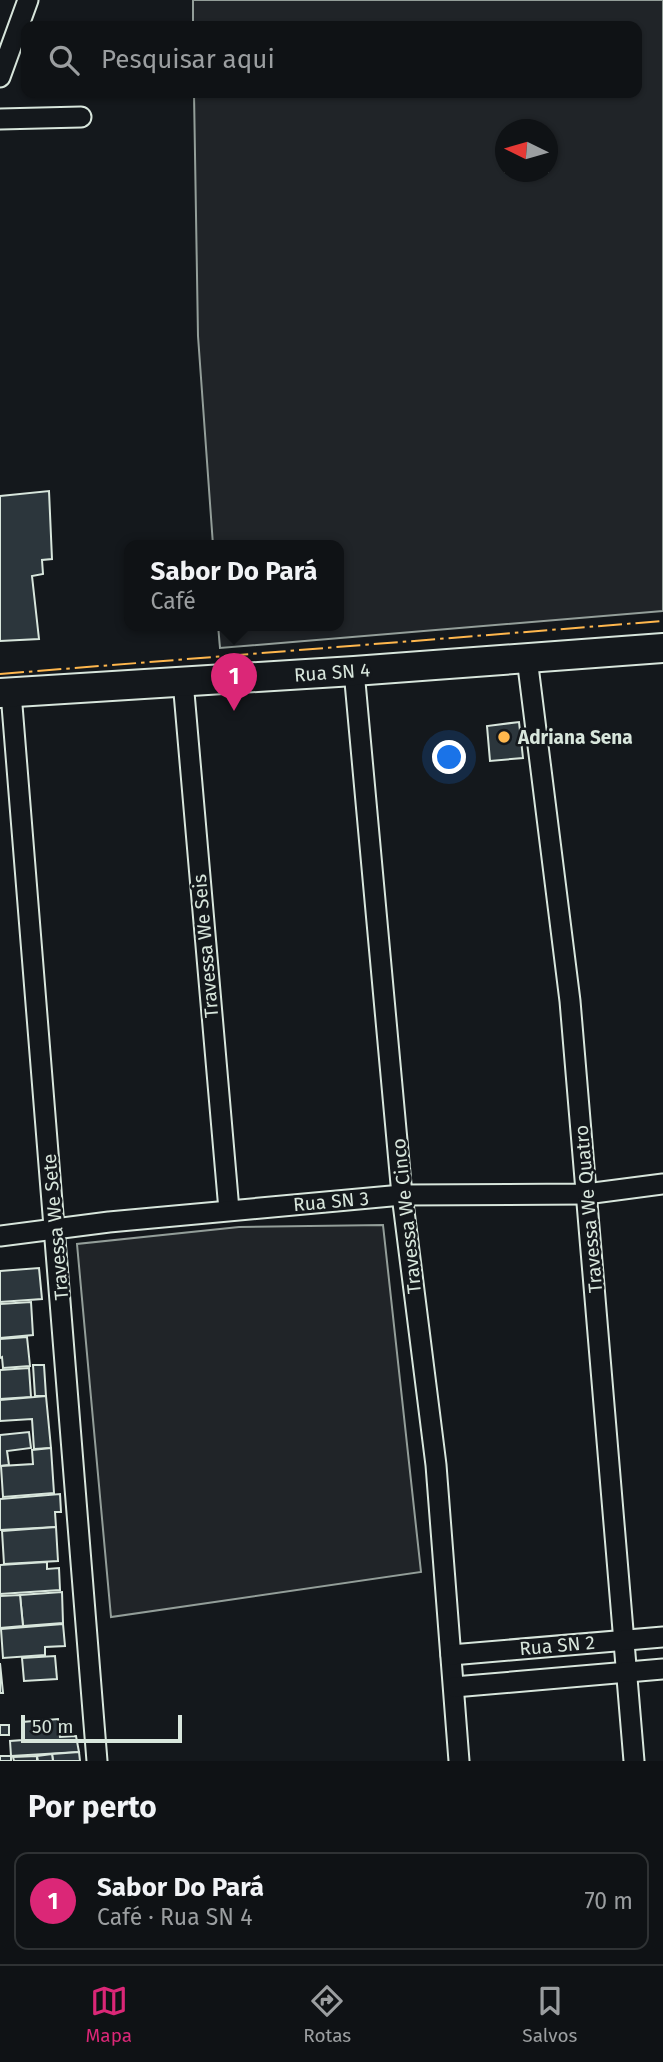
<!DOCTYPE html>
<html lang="pt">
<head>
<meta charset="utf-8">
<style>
	:root { --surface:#0f1215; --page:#1d2022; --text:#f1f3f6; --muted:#9b9ea0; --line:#2f3234; --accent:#db2777 }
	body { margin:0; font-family:"Fira Sans",sans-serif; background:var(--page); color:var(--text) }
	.compass { position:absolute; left:495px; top:119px; width:63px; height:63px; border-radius:50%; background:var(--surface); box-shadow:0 2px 5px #0004; rotate:275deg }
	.scale { position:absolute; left:21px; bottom:18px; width:161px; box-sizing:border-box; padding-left:7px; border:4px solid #d8e6dc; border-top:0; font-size:19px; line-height:24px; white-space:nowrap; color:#d8e6dc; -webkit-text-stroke:5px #14181c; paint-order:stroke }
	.you { position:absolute; left:450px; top:758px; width:24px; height:24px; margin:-18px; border:5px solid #fff; border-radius:50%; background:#1a73e8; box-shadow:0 0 0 10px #1a73e833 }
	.badge { display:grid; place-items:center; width:46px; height:46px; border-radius:50%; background:var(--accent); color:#fff; font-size:23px; font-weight:700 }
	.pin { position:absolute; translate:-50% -58px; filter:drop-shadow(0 2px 4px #0008) }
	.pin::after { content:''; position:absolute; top:37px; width:24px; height:21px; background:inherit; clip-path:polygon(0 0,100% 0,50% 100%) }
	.popup { position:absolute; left:124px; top:540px; width:220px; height:91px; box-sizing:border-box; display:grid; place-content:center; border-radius:14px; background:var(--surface); filter:drop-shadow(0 2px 5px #0005); font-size:23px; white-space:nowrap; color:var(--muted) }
	.popup b { font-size:26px; color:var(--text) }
	.popup::after { content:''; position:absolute; left:50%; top:100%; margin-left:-14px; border:14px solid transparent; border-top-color:var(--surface) }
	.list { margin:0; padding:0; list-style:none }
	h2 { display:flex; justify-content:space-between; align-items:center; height:91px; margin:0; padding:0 28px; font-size:30px }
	h2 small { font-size:23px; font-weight:400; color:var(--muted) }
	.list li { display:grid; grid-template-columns:46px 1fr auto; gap:21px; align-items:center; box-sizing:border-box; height:98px; margin:0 14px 14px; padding:0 14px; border:2px solid var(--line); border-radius:14px }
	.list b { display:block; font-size:26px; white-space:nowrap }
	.list p { margin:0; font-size:23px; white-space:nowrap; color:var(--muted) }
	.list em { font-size:23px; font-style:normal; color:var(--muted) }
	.icon { flex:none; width:38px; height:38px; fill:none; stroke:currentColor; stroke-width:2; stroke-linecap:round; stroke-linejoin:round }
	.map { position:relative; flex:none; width:663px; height:1761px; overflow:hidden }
	.search { position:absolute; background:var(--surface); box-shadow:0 2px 5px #0004; left:21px; right:21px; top:21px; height:77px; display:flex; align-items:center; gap:18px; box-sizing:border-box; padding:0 24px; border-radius:14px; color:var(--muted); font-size:26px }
	.sheet { height:203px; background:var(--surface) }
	nav { display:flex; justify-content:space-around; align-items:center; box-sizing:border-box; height:98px; border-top:2px solid var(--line); background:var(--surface); font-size:19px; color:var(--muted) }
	nav a { display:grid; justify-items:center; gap:4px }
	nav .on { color:var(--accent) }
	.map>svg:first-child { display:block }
	.green { fill:#202428; stroke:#939e99; stroke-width:2; fill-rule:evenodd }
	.building { fill:#2c363c; stroke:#d8e6dc; stroke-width:2 }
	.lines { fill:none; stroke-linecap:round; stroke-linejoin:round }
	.street-casing { stroke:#d8e6dc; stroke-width:23 }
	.secondary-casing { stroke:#d8e6dc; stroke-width:32 }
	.street { stroke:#14181c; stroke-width:19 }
	.secondary { stroke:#14181c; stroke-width:28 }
	.power { stroke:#ffb74d; stroke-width:2; stroke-dasharray:24 5 3.5 5; stroke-linecap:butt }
	.poi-dot { fill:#ffb74d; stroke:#14181c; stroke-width:2.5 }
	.labels { text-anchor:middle; stroke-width:5; stroke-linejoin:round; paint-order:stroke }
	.street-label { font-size:19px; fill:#d8e6dc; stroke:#14181c }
	.poi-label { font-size:19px; font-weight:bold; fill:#d8e6dc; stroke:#14181c; text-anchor:start }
</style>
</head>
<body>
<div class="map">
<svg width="663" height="1761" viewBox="0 0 663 1761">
	<rect width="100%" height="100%" fill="#14181c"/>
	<g class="green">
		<path d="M193,0H663V611L220,648L218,625H339V545H213L198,336L194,93H637V26H193ZM505,130H548V172H505Z"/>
		<polygon points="383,1225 421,1572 111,1617 77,1244 239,1227"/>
	</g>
	<g class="building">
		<polygon points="49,491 52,559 42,560 43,574 32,576 39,639 0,641 0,496"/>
		<polygon points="519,722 523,758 490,761 487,726"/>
		<polygon points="39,1268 42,1299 0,1302 0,1271"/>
		<polygon points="31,1302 33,1335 0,1338 0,1304"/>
		<polygon points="27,1337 30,1366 3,1368 2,1357 0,1358 0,1339"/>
		<polygon points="33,1365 44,1365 46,1396 35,1396"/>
		<polygon points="29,1368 31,1397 0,1399 0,1370"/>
		<polygon points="46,1396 51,1448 34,1449 32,1419 0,1421 0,1400"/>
		<polygon points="29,1432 31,1448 7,1451 9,1465 0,1466 0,1435"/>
		<polygon points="51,1448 54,1493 3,1497 1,1466 33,1464 32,1450"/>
		<polygon points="60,1494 61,1512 55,1512 56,1527 0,1530 0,1499"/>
		<polygon points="56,1527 58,1561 4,1564 2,1531"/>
		<polygon points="47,1562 47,1569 59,1568 60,1590 0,1594 0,1565"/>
		<polygon points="62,1592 63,1623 23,1626 20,1595"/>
		<polygon points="20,1595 23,1626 0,1628 0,1596"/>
		<polygon points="63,1624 65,1646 45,1647 45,1655 3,1658 1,1629"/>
		<polygon points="55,1656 57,1679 24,1681 22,1658"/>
		<polygon points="0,1663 3,1693 0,1693"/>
		<polygon points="58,1719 60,1737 76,1736 79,1752 11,1756 10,1741 23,1740 22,1722"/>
		<rect x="0" y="1725" width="9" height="10"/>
		<polygon points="79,1752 80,1761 53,1761 52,1754"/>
		<polygon points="52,1754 53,1761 38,1761 37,1756"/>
		<rect x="0" y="1756" width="11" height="5"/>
		<polygon points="37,1756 37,1761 14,1761 13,1757"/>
	</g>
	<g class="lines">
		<g class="street-casing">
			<g id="street">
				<polyline points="0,77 28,0"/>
				<polyline points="0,119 81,117"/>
				<polyline points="527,658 570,1001 634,1761"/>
				<polyline points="354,671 402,1195 436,1465 459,1761"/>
				<polyline points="183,681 229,1210"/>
				<polyline points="11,693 97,1761"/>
				<polyline points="0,1236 109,1222 402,1195 586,1194 663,1184"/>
				<polyline points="451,1655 663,1637"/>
				<polyline points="454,1687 663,1669"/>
			</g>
		</g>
		<g class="secondary-casing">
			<polyline id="secondary" points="0,693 354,671 663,648"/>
		</g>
		<use href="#street" class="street"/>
		<use href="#secondary" class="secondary"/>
		<polyline class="power" points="0,674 663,621"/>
	</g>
	<circle class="poi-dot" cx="504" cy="737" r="7"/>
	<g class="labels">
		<g class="street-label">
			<text transform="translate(332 672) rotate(-4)" y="7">Rua SN 4</text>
			<text transform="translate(205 946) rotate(-95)" y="7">Travessa We Seis</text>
			<text transform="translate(331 1201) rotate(-5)" y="7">Rua SN 3</text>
			<text transform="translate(588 1209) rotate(-95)" y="7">Travessa We Quatro</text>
			<text transform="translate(406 1216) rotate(-96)" y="7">Travessa We Cinco</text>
			<text transform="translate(55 1227) rotate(-95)" y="7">Travessa We Sete</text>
			<text transform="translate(557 1645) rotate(-5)" y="7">Rua SN 2</text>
		</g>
		<g class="poi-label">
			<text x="518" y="744">Adriana Sena</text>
		</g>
	</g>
</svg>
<svg class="compass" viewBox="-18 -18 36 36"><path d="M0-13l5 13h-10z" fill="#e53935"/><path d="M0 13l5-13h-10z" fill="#9b9ea0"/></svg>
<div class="scale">50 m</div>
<div class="you"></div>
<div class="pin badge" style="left:234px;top:711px">1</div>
<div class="popup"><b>Sabor Do Pará</b>Café</div>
<div class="search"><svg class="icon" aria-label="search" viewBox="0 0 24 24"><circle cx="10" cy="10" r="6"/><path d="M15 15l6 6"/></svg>Pesquisar aqui</div>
</div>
<section class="sheet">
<h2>Por perto<small></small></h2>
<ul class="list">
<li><span class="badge">1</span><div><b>Sabor Do Pará</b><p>Café · Rua SN 4</p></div><em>70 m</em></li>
</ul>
</section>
<nav>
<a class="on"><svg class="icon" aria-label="map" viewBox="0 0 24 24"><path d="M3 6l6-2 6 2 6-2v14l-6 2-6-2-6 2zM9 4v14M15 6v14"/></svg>Mapa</a>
<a><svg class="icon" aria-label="directions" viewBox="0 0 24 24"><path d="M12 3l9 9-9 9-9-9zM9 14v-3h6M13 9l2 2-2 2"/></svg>Rotas</a>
<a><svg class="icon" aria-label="saved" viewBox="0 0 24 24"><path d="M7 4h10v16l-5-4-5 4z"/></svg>Salvos</a>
</nav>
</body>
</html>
